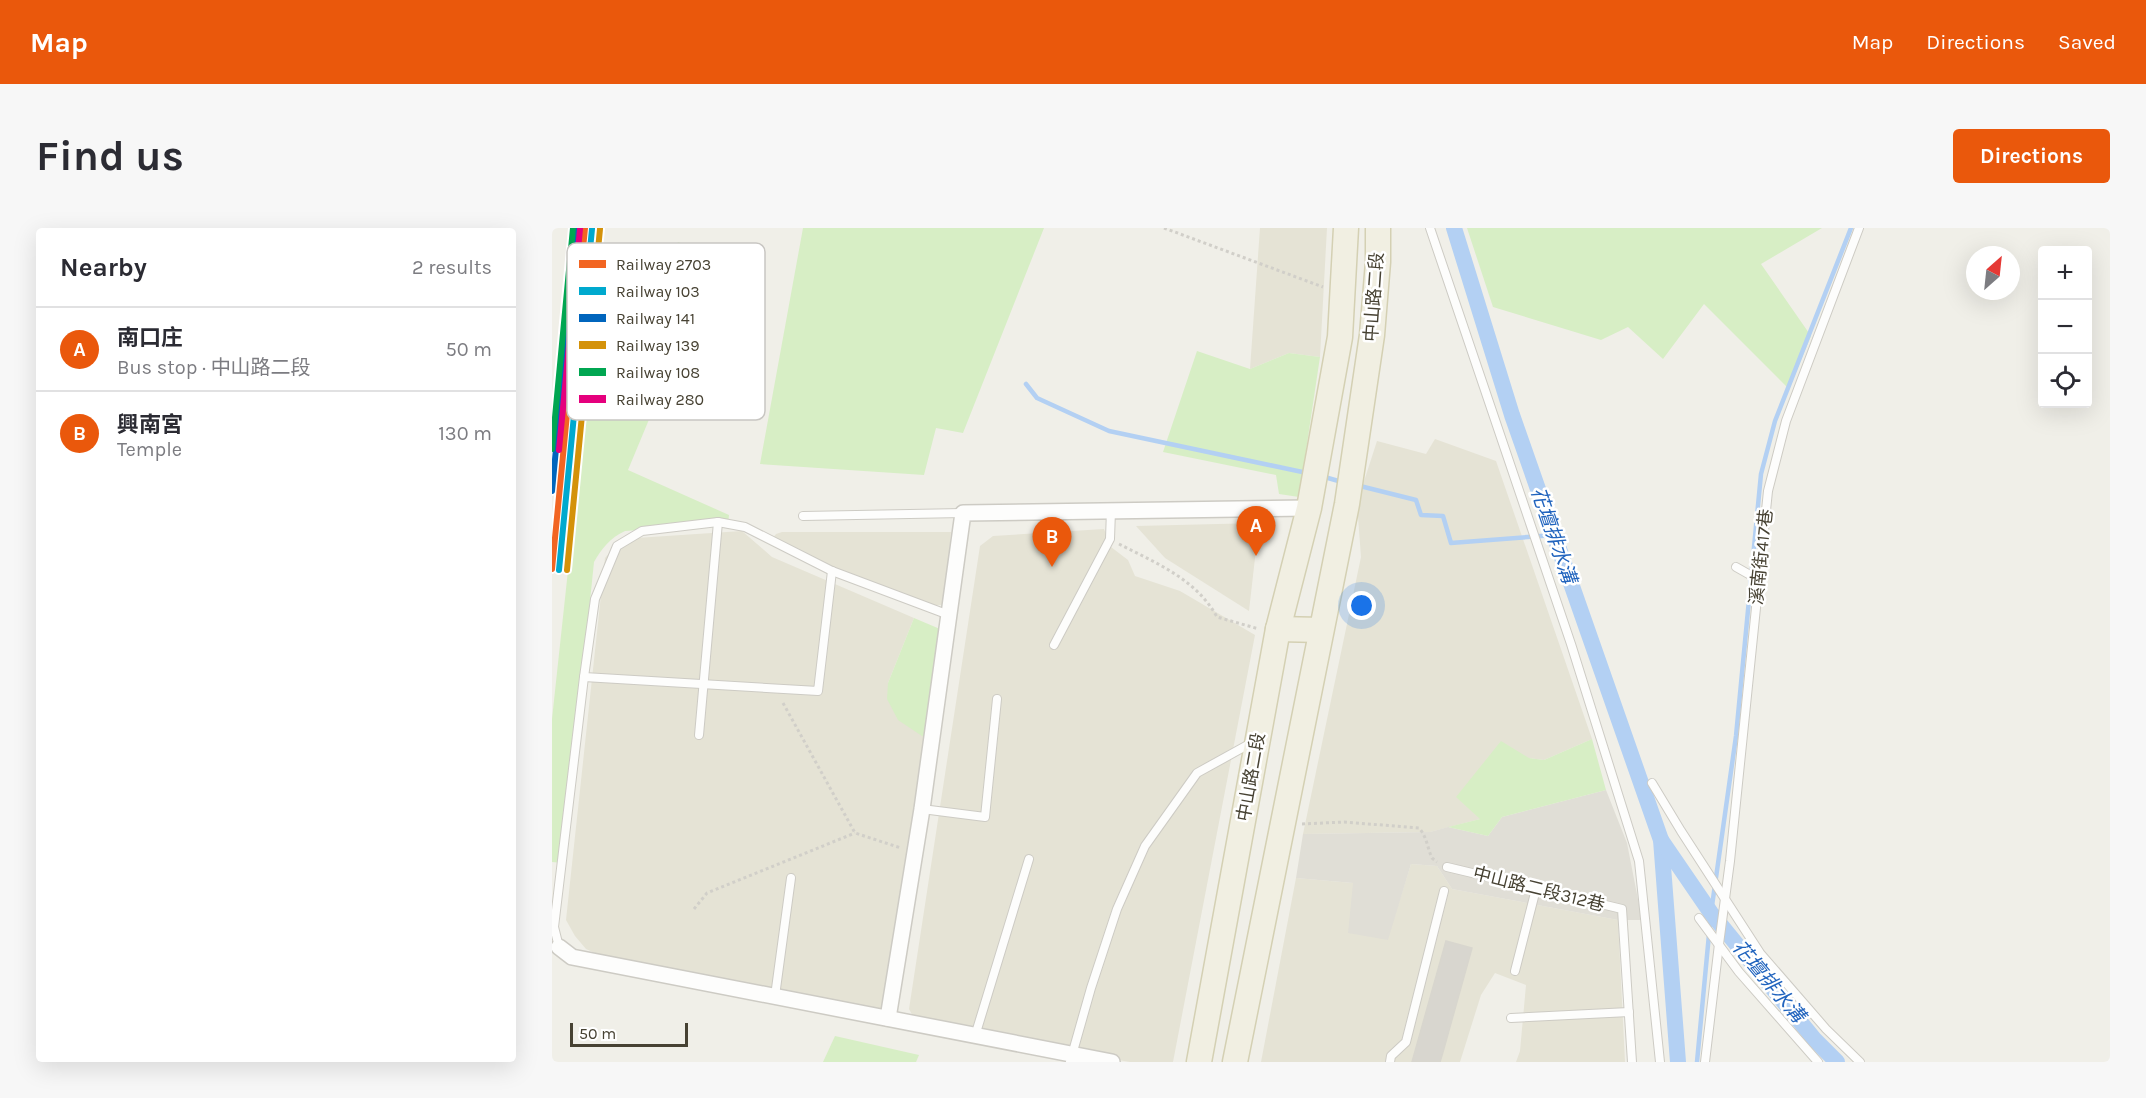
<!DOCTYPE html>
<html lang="en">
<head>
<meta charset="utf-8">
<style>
	:root { --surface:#fff; --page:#f7f7f7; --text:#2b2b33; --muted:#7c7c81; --line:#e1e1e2; --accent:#ea580c }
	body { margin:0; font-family:Karla,"Noto Sans TC",sans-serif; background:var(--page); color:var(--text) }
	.controls { position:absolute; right:18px; top:18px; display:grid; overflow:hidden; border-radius:6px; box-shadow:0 6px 24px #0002 }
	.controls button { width:54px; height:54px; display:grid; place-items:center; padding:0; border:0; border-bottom:2px solid var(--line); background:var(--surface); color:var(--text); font:30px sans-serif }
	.compass { position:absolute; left:1414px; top:18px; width:54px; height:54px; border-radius:50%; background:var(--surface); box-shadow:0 6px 24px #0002; rotate:27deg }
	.scale { position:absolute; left:18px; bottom:15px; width:118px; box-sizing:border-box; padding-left:6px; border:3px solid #474233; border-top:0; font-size:16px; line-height:21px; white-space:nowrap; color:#474233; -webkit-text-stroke:4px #fff; paint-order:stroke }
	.you { position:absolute; left:810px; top:378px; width:21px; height:21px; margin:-15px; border:4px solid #fff; border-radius:50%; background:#1a73e8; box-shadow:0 0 0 9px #1a73e833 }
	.badge { display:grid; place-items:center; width:39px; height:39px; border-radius:50%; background:var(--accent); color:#fff; font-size:20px; font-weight:700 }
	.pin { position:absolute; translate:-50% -50px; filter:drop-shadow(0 2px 3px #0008) }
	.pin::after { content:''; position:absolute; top:32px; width:21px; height:18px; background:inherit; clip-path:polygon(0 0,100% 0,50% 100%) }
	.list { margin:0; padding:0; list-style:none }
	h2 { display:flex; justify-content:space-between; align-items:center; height:78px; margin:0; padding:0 24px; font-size:26px }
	h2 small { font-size:20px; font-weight:400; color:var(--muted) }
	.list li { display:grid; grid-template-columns:39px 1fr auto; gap:18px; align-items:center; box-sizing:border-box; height:84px; padding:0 24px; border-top:2px solid var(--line) }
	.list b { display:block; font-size:22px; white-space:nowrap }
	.list p { margin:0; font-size:20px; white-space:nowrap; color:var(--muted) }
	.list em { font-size:20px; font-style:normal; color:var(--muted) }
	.icon { flex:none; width:33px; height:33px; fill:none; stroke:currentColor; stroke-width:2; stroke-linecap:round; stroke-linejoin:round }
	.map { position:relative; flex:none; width:1558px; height:834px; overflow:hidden; border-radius:6px }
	header { display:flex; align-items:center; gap:36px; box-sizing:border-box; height:84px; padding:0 30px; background:var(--accent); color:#fff }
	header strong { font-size:28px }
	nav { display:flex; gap:33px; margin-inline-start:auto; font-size:21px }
	.intro { display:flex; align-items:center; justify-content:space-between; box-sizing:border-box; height:144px; padding:0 36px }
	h1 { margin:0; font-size:42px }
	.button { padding:15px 27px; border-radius:6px; background:var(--accent); color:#fff; font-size:21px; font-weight:700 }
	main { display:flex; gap:36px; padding:0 36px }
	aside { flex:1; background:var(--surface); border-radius:6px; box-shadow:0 6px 24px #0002 }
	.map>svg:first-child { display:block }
	.residential { fill:#e5e3d5 }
	.industrial { fill:#e0ded6 }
	.green { fill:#d7eec5 }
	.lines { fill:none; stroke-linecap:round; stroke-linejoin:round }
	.stream { stroke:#b3d0f3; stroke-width:4.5 }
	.canal { stroke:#b3d0f3; stroke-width:16 }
	.building { fill:#d8d6cf; stroke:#d8d6ce; stroke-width:1.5 }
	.service-casing { stroke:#cdcbc4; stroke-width:10 }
	.minor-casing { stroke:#cdcbc4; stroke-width:18 }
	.primary-casing { stroke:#d4d0b3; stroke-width:27 }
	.path { stroke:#d1cfc9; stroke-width:3; stroke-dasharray:3 3; stroke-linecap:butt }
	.service { stroke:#fdfdfc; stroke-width:8 }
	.minor { stroke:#fdfdfc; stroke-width:15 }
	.primary { stroke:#f1efe2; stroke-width:24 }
	.rail-1-casing { stroke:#fff; stroke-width:10 }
	.rail-2-casing { stroke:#fff; stroke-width:10 }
	.rail-3-casing { stroke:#fff; stroke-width:10 }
	.rail-4-casing { stroke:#fff; stroke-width:10 }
	.rail-5-casing { stroke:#fff; stroke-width:10 }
	.rail-6-casing { stroke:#fff; stroke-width:10 }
	.rail-1 { stroke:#f26522; stroke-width:6 }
	.rail-2 { stroke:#00a9ce; stroke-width:6 }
	.rail-3 { stroke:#0065bd; stroke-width:6 }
	.rail-4 { stroke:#d4920a; stroke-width:6 }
	.rail-5 { stroke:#00a651; stroke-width:6 }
	.rail-6 { stroke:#e5007d; stroke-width:6 }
	.labels { text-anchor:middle; stroke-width:5; stroke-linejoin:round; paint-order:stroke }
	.street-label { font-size:18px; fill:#474233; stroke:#fff }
	.water-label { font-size:20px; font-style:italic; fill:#2164be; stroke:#fff }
	.key { fill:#fff; stroke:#c8c6c2; stroke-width:1.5 }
	.key-label { font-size:16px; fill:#474233 }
</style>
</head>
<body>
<header>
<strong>Map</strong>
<nav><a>Map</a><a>Directions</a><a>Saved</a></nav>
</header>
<div class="intro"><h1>Find us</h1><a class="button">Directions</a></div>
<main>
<aside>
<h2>Nearby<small>2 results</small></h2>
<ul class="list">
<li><span class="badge">A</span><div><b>南口庄</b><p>Bus stop · 中山路二段</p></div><em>50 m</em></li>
<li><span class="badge">B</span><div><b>興南宮</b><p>Temple</p></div><em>130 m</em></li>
</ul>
</aside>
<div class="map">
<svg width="1558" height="834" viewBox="0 0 1558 834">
	<rect width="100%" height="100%" fill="#f0efe8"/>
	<g class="residential">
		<polygon points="708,0 775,0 768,129 737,125 698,141"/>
		<polygon points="883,211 944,233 1040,511 992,532 977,530 928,591 878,604 751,606 809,329 805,275 825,213 874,226"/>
		<polygon points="707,295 697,383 613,330 584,298"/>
		<polygon points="552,301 559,319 576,332 583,348 628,363 703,407 621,834 578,834 372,798 363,792 357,781 428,318 441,308"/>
		<polygon points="190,303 220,329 362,390 336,455 373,510 335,780 323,785 45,726 34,721 23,708 14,692 53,330 69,311"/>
		<polygon points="230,304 399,304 392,377 366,377 337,369 221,310 224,306"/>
		<polygon points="859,636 885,638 900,661 1066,692 1073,834 964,834 968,823 974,757 943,745 929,767 908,834 709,834 744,650 801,655 835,712"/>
	</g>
	<polygon class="industrial" points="1054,562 1075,615 1090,692 1066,692 900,661 885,638 859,636 836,712 796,705 801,655 744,650 751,606 878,604 896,599 936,608 950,589"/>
	<g class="green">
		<polygon points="251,0 492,0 411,205 384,200 372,247 208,236"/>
		<polygon points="915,0 1270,0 1209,36 1259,108 1237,161 1152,76 1111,131 1076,99 1049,112 941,79"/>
		<path d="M126,14L165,28L76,242L177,287L176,296L73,303C58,310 50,320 42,334L11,635L0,634V491L28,231L41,68L62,69L67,90L76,101L95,99Z"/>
		<polygon points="645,123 698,141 737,125 768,129 747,269 727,266 724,247 611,224"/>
		<polygon points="362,390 388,401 373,510 346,492 335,471 336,455"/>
		<polygon points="1040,511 1054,562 950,589 936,608 896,599 928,591 904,569 949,513 977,530 992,532"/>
		<polygon points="283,808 367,827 364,834 271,834"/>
	</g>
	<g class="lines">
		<g class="stream">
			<polyline points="474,156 485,170 557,203 755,245"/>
			<polyline points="769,248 790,254"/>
			<polyline points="804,257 864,272 869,287 891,288 899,315 1002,307"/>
			<polyline points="1145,834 1159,685 1184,508 1209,246 1223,193 1299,0"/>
		</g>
		<g class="canal">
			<polyline points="902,0 960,187 1109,612 1126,834"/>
			<polyline points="1109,612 1159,685 1263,812 1285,834"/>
		</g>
	</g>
	<polygon class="building" points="894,713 920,720 891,824 888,834 860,834"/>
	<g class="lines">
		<g class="service-casing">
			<g id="service">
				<polyline points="878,0 1019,416 1087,633 1108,834"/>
				<polyline points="251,288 411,285"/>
				<polyline points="1184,339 1207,352"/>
				<polyline points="502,417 558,311 559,282"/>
				<polyline points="32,449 266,463 280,343"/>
				<polyline points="147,507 166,294"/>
				<polyline points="1100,555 1129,603 1208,725 1274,801 1308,834"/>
				<polyline points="370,581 433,589 445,471"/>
				<polyline points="895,639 1070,681 1080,834"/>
				<polyline points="1147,690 1187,744 1266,834"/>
				<polyline points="7,719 2,699 32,449 43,371 65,318 90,303 166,294 193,299 280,343 397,387"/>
				<polyline points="963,743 984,661"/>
				<polyline points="223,768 239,650"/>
				<polyline points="959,790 1077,784"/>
				<polyline points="423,808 477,631"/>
				<polyline points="518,834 539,760 565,681 593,618 645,545 701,514"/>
				<polyline points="838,834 839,828 854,814 892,663"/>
				<polyline points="1153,834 1167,716 1178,633 1216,263 1234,193 1307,0"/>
			</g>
		</g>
		<g class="minor-casing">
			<g id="minor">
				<polyline points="7,719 20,729 560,834"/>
				<polyline points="336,790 370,581 411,285 757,280"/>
			</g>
		</g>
		<g class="primary-casing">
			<g id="primary">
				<polyline points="726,401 769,402"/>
				<polyline points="647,834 726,401 757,280 788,109 794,0"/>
				<polyline points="683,834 795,276 820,107 826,34 826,0"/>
			</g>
		</g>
		<g class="path">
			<polyline points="612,0 771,59"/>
			<path d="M567,316C604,335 644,351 665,389L707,401"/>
			<polyline points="231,475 303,605 349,620"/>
			<path d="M750,596L792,594L867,600C875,609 875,619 880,630L885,634"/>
			<polyline points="142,681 155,665 303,605"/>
		</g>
		<use href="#service" class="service"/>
		<use href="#minor" class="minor"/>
		<use href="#primary" class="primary"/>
		<g class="rail-1-casing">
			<polyline id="rail-1" points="0,341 33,0"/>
		</g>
		<g class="rail-2-casing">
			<polyline id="rail-2" points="7,342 40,1"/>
		</g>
		<g class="rail-3-casing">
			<polyline id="rail-3" points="0,263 25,0"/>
		</g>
		<g class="rail-4-casing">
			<polyline id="rail-4" points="15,342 48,1"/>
		</g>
		<g class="rail-5-casing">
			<polyline id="rail-5" points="0,221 21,0"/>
		</g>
		<g class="rail-6-casing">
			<polyline id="rail-6" points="7,222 28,1"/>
		</g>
		<use href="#rail-1" class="rail-1"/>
		<use href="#rail-2" class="rail-2"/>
		<use href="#rail-3" class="rail-3"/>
		<use href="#rail-4" class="rail-4"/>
		<use href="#rail-5" class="rail-5"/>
		<use href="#rail-6" class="rail-6"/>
	</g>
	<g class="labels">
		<g class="street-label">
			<text transform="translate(822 69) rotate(-86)" y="6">中山路二段</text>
			<text transform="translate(1209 329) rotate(-84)" y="6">溪南街417巷</text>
			<text transform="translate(699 549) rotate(-80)" y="6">中山路二段</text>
			<text transform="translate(987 661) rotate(14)" y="6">中山路二段312巷</text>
		</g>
		<g class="water-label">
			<text transform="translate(1002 307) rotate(71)" y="7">花壇排水溝</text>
			<text transform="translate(1217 753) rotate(50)" y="7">花壇排水溝</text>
		</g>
	</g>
	<rect x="15" y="15" width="198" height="177" rx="9" class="key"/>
	<rect x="27" y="32" width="27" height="8" fill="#f26522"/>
	<rect x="27" y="59" width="27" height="8" fill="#00a9ce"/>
	<rect x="27" y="86" width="27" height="8" fill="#0065bd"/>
	<rect x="27" y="113" width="27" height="8" fill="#d4920a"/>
	<rect x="27" y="140" width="27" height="8" fill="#00a651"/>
	<rect x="27" y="167" width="27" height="8" fill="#e5007d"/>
	<g class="key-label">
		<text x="64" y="42">Railway 2703</text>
		<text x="64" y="69">Railway 103</text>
		<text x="64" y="96">Railway 141</text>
		<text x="64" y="123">Railway 139</text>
		<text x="64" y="150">Railway 108</text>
		<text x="64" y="177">Railway 280</text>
	</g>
</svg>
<div class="controls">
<button>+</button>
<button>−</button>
<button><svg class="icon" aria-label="locate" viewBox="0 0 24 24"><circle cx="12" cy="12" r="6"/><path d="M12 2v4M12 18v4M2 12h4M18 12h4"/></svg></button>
</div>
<svg class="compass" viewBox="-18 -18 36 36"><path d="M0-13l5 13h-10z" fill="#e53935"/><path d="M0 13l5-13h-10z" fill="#7c7c81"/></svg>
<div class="scale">50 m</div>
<div class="you"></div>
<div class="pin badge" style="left:704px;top:328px">A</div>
<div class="pin badge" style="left:500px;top:339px">B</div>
</div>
</main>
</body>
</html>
